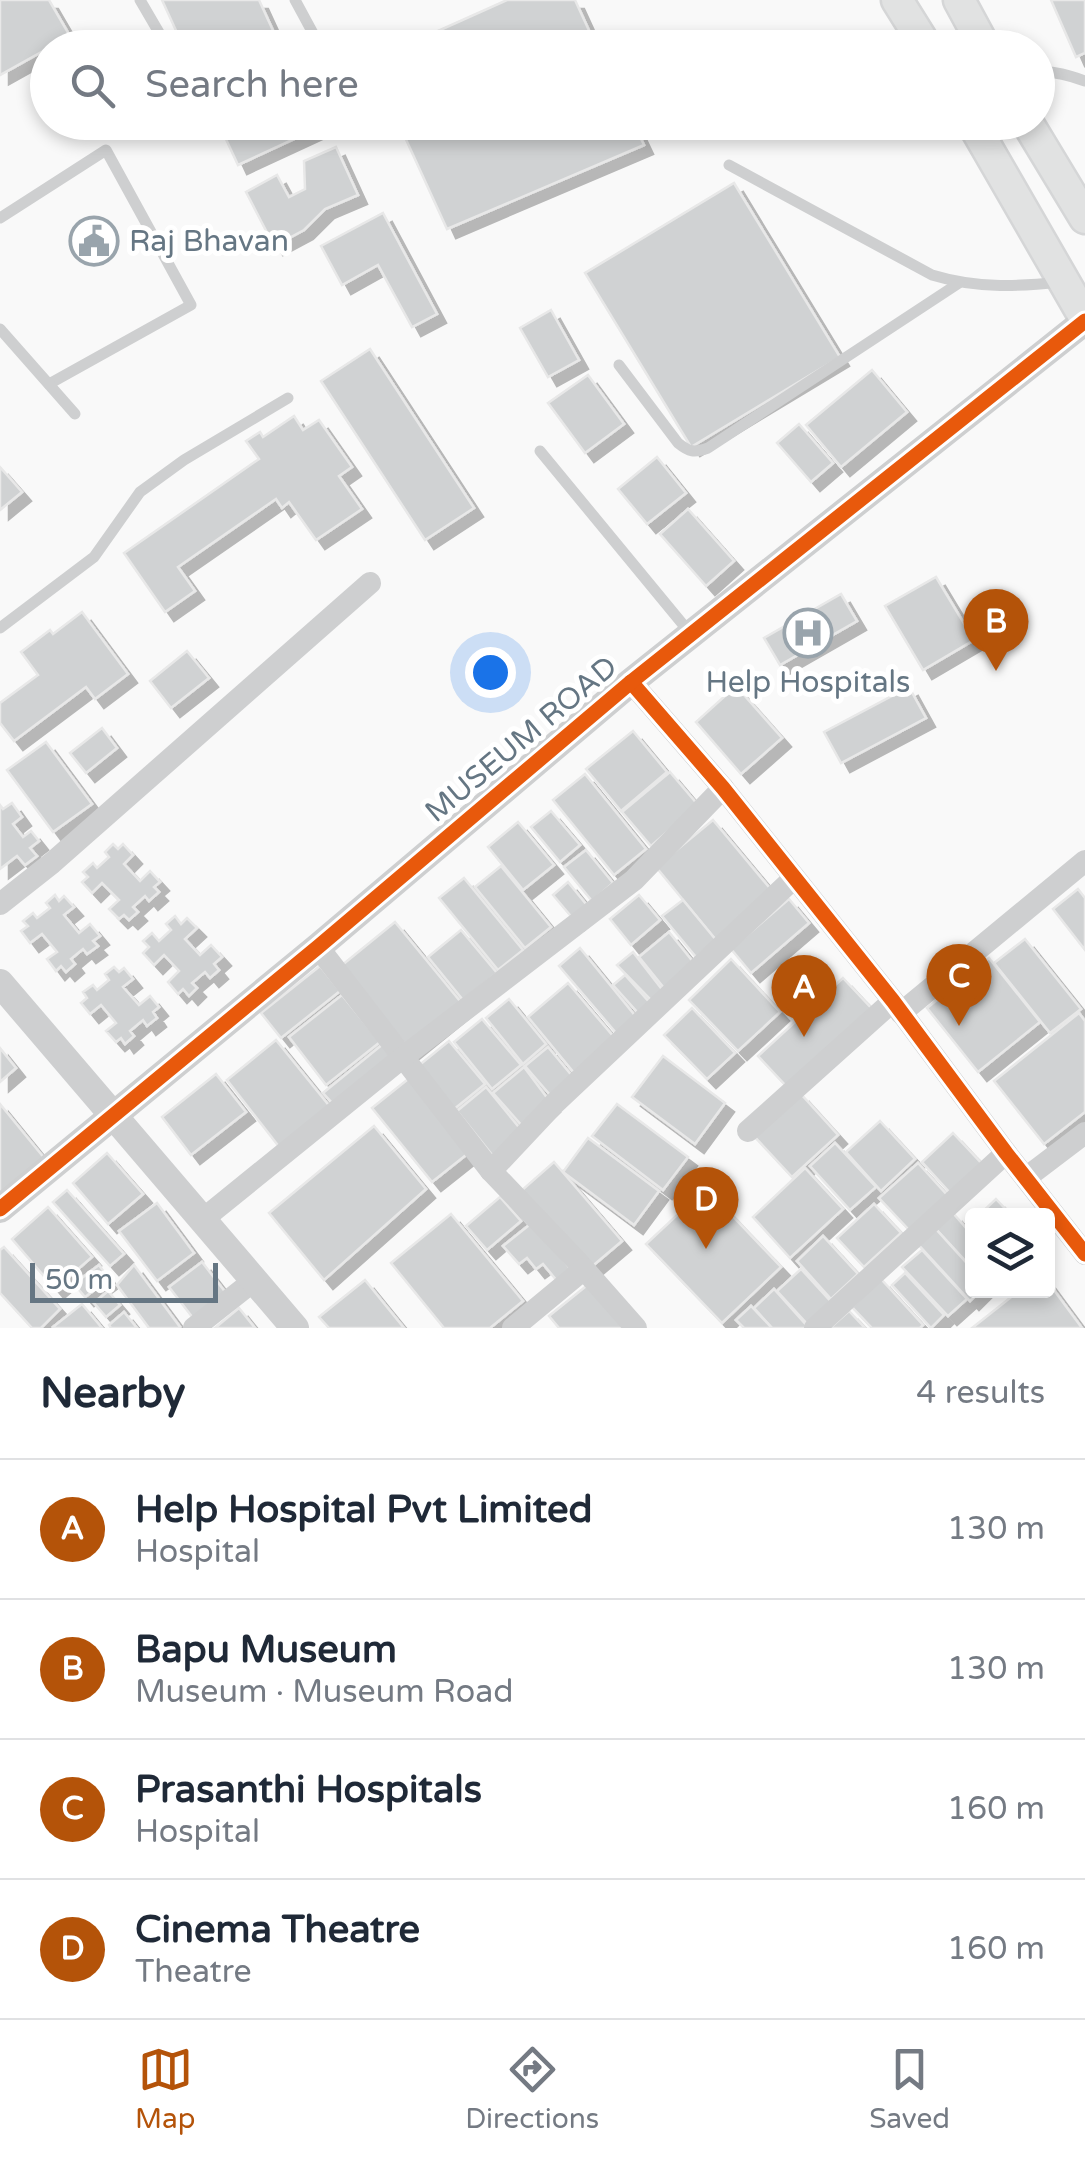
<!DOCTYPE html>
<html lang="en">
<head>
<meta charset="utf-8">
<style>
	:root { --surface:#fff; --page:#f2f2f3; --text:#1f2937; --muted:#747a83; --line:#e0e1e3; --accent:#b45309 }
	body { margin:0; font-family:"Varela Round",sans-serif; background:var(--page); color:var(--text) }
	.controls { position:absolute; right:30px; bottom:30px; display:grid; overflow:hidden; border-radius:10px; box-shadow:0 5px 15px #0003 }
	.controls button { width:90px; height:90px; display:grid; place-items:center; padding:0; border:0; border-bottom:2px solid var(--line); background:var(--surface); color:var(--text); font:50px sans-serif }
	.scale { position:absolute; left:30px; bottom:25px; width:188px; box-sizing:border-box; padding-left:10px; border:5px solid #657683; border-top:0; font-size:28px; line-height:35px; white-space:nowrap; color:#657683; -webkit-text-stroke:8px #fff; paint-order:stroke }
	.you { position:absolute; left:490px; top:672px; width:35px; height:35px; margin:-25px; border:8px solid #fff; border-radius:50%; background:#1a73e8; box-shadow:0 0 0 15px #1a73e833 }
	.badge { display:grid; place-items:center; width:65px; height:65px; border-radius:50%; background:var(--accent); color:#fff; font-size:32px; font-weight:700 }
	.pin { position:absolute; translate:-50% -82px; filter:drop-shadow(0 2px 5px #0008) }
	.pin::after { content:''; position:absolute; top:52px; width:35px; height:30px; background:inherit; clip-path:polygon(0 0,100% 0,50% 100%) }
	.list { margin:0; padding:0; list-style:none }
	h2 { display:flex; justify-content:space-between; align-items:center; height:130px; margin:0; padding:0 40px; font-size:42px }
	h2 small { font-size:32px; font-weight:400; color:var(--muted) }
	.list li { display:grid; grid-template-columns:65px 1fr auto; gap:30px; align-items:center; box-sizing:border-box; height:140px; padding:0 40px; border-top:2px solid var(--line) }
	.list b { display:block; font-size:38px; white-space:nowrap }
	.list p { margin:0; font-size:32px; white-space:nowrap; color:var(--muted) }
	.list em { font-size:32px; font-style:normal; color:var(--muted) }
	.icon { flex:none; width:55px; height:55px; fill:none; stroke:currentColor; stroke-width:2; stroke-linecap:round; stroke-linejoin:round }
	.map { position:relative; flex:none; width:1085px; height:1328px; overflow:hidden }
	.search { position:absolute; background:var(--surface); box-shadow:0 5px 15px #0003; left:30px; right:30px; top:30px; height:110px; display:flex; align-items:center; gap:25px; box-sizing:border-box; padding:0 35px; border-radius:55px; color:var(--muted); font-size:38px }
	.sheet { height:690px; background:var(--surface) }
	nav { display:flex; justify-content:space-around; align-items:center; box-sizing:border-box; height:140px; border-top:2px solid var(--line); background:var(--surface); font-size:28px; color:var(--muted) }
	nav a { display:grid; justify-items:center; gap:5px }
	nav .on { color:var(--accent) }
	.map>svg:first-child { display:block }
	.building { fill:#d0d2d3; stroke:#e8e8e8; stroke-width:2.5; filter:url(#shadow) }
	.lines { fill:none; stroke-linecap:round; stroke-linejoin:round }
	.secondary-casing { stroke:#d5d6d7; stroke-width:35 }
	.service { stroke:#cecfd0; stroke-width:11 }
	.minor { stroke:#cecfd0; stroke-width:22 }
	.tertiary { stroke:#cecfd0; stroke-width:28 }
	.secondary { stroke:#e1e2e2; stroke-width:30 }
	.cycleway-casing { stroke:#fff; stroke-width:21 }
	.cycleway { stroke:#e8590c; stroke-width:15 }
	.labels { text-anchor:middle; stroke-width:10; stroke-linejoin:round; paint-order:stroke }
	.poi-label { font-size:30px; fill:#657683; stroke:#fff; text-anchor:start }
	.street-label { font-size:30px; fill:#657683; stroke:#fff }
</style>
</head>
<body>
<div class="map">
<svg width="1085" height="1328" viewBox="0 0 1085 1328">
	<defs>
		<filter id="shadow"><feDropShadow dx="9" dy="9" stdDeviation="0" flood-color="#0004"/></filter>
	</defs>
	<rect width="100%" height="100%" fill="#f9f9f9"/>
	<g class="building">
		<polygon points="0,0 49,0 70,36 0,75"/>
		<polygon points="162,0 259,0 281,48 184,48"/>
		<polygon points="507,0 575,0 597,48 400,48"/>
		<polygon points="1051,0 1085,0 1085,53 1076,57"/>
		<polygon points="218,122 315,122 318,128 238,165"/>
		<polygon points="398,122 633,122 644,145 447,229"/>
		<polygon points="336,147 358,195 325,209 304,230 274,246 246,192 277,175 289,197 305,189 304,161"/>
		<polygon points="734,183 840,357 691,447 585,273"/>
		<polygon points="383,213 437,314 412,327 378,265 342,285 321,246"/>
		<polygon points="551,310 579,360 548,377 520,328"/>
		<polygon points="370,349 474,508 425,540 321,381"/>
		<polygon points="872,370 907,412 841,467 806,425"/>
		<polygon points="588,375 624,424 585,453 548,403"/>
		<polygon points="294,416 303,430 319,420 352,467 339,476 362,509 316,540 289,502 282,508 276,499 178,567 195,591 165,612 124,553 259,459 246,441 260,432 263,437"/>
		<polygon points="799,424 833,463 811,482 777,443"/>
		<polygon points="657,457 686,493 647,524 618,489"/>
		<polygon points="0,467 22,492 0,510"/>
		<polygon points="688,509 734,561 706,586 660,534"/>
		<polygon points="936,577 974,640 923,670 885,606"/>
		<polygon points="841,594 857,621 780,665 764,638"/>
		<polygon points="82,612 128,674 95,699 86,687 14,741 0,723 0,703 38,675 21,652 50,630 53,634"/>
		<polygon points="187,651 209,678 171,708 150,681"/>
		<polygon points="736,686 782,738 741,774 696,722"/>
		<polygon points="909,687 926,718 841,763 824,732"/>
		<polygon points="102,728 117,748 86,773 70,753"/>
		<polygon points="633,731 667,772 621,811 586,769"/>
		<polygon points="46,742 92,804 53,832 7,770"/>
		<polygon points="670,772 698,805 651,846 622,812"/>
		<polygon points="585,774 646,849 614,875 553,800"/>
		<polygon points="12,803 22,817 13,824 23,837 31,831 39,841 30,848 37,856 25,865 17,856 0,869 0,805 3,809"/>
		<polygon points="551,811 580,845 560,862 531,827"/>
		<polygon points="713,820 773,892 716,940 656,867"/>
		<polygon points="518,822 554,865 523,890 488,847"/>
		<polygon points="113,844 118,849 123,844 133,855 124,864 140,881 150,871 160,882 154,887 159,892 149,901 145,896 133,907 138,912 129,920 124,915 119,919 109,909 119,900 102,883 92,893 82,882 88,877 83,872 93,863 97,868 109,857 105,852"/>
		<polygon points="586,850 613,883 592,901 564,867"/>
		<polygon points="501,866 551,927 525,948 475,887"/>
		<polygon points="464,878 523,950 498,970 439,898"/>
		<polygon points="568,882 590,909 575,921 553,895"/>
		<polygon points="1078,889 1085,898 1085,950 1053,909"/>
		<polygon points="55,895 59,901 64,896 74,907 64,915 79,933 90,924 100,936 93,941 98,946 87,954 83,949 71,959 75,964 66,972 61,966 56,971 47,959 57,952 42,934 30,943 21,931 28,926 23,921 33,913 37,918 50,908 46,903"/>
		<polygon points="639,895 660,920 631,945 610,919"/>
		<polygon points="789,899 809,923 751,973 731,949"/>
		<polygon points="683,900 716,940 696,957 662,916"/>
		<polygon points="175,916 181,924 187,918 197,928 185,939 200,955 211,945 222,957 214,964 219,970 210,978 205,972 192,983 197,988 189,996 183,989 178,994 168,982 179,971 164,955 154,965 143,953 149,947 143,941 152,933 159,941 171,930 166,924"/>
		<polygon points="395,922 464,1006 410,1050 341,966"/>
		<polygon points="461,930 497,973 463,1000 428,957"/>
		<polygon points="669,932 694,963 664,988 639,957"/>
		<polygon points="1025,939 1081,1009 1050,1033 994,963"/>
		<polygon points="580,948 637,1018 617,1034 559,966"/>
		<polygon points="633,952 664,992 653,1002 617,965"/>
		<polygon points="989,958 1040,1022 978,1072 927,1008"/>
		<polygon points="731,959 780,1012 738,1051 689,1000"/>
		<polygon points="320,966 340,991 281,1038 261,1013"/>
		<polygon points="114,967 119,972 124,968 133,979 123,987 139,1005 150,996 159,1007 153,1012 157,1018 147,1026 143,1020 130,1031 134,1036 125,1044 121,1038 116,1042 106,1031 116,1023 101,1005 90,1014 81,1003 87,998 83,992 93,985 97,990 109,980 105,974"/>
		<polygon points="625,975 650,1003 639,1014 613,985"/>
		<polygon points="843,978 873,1010 788,1088 758,1056"/>
		<polygon points="568,983 613,1036 575,1074 528,1017"/>
		<polygon points="342,995 380,1042 326,1085 289,1037"/>
		<polygon points="509,999 546,1044 523,1064 486,1018"/>
		<polygon points="692,1008 735,1053 707,1079 664,1035"/>
		<polygon points="1079,1013 1085,1021 1085,1112 1044,1144 994,1081"/>
		<polygon points="482,1019 521,1065 492,1089 454,1042"/>
		<polygon points="276,1040 331,1108 280,1148 227,1080"/>
		<polygon points="449,1041 485,1084 453,1110 417,1067"/>
		<polygon points="383,1044 393,1057 335,1106 323,1093"/>
		<polygon points="548,1047 573,1077 551,1096 525,1066"/>
		<polygon points="0,1048 16,1068 0,1082"/>
		<polygon points="663,1056 725,1103 695,1144 632,1097"/>
		<polygon points="524,1067 551,1103 524,1128 493,1093"/>
		<polygon points="216,1074 246,1112 191,1155 162,1117"/>
		<polygon points="412,1076 471,1151 432,1182 372,1108"/>
		<polygon points="486,1087 522,1131 493,1156 457,1111"/>
		<polygon points="800,1093 838,1135 792,1177 753,1135"/>
		<polygon points="0,1104 45,1159 0,1196"/>
		<polygon points="617,1104 688,1157 663,1190 592,1136"/>
		<polygon points="880,1121 915,1159 881,1191 846,1152"/>
		<polygon points="374,1126 426,1189 324,1280 269,1213"/>
		<polygon points="953,1133 984,1166 952,1195 922,1162"/>
		<polygon points="588,1138 659,1191 634,1225 563,1172"/>
		<polygon points="835,1143 876,1187 850,1210 810,1166"/>
		<polygon points="107,1153 143,1194 108,1224 73,1183"/>
		<polygon points="554,1162 622,1241 589,1269 521,1191"/>
		<polygon points="918,1163 948,1196 910,1231 879,1198"/>
		<polygon points="805,1168 843,1209 790,1258 753,1217"/>
		<polygon points="706,1188 781,1267 722,1323 646,1244"/>
		<polygon points="67,1190 124,1254 110,1266 53,1202"/>
		<polygon points="500,1197 521,1221 487,1250 466,1226"/>
		<polygon points="996,1199 1012,1216 978,1216"/>
		<polygon points="157,1203 194,1253 157,1281 119,1231"/>
		<polygon points="874,1204 901,1233 864,1267 837,1238"/>
		<polygon points="48,1207 92,1257 55,1289 12,1239"/>
		<polygon points="953,1213 972,1235 972,1268 936,1229"/>
		<polygon points="451,1214 523,1301 490,1328 444,1328 391,1263"/>
		<polygon points="533,1222 572,1271 558,1282 543,1264 536,1269 527,1258 519,1264 503,1246"/>
		<polygon points="934,1227 972,1269 972,1290 981,1290 970,1301 916,1242"/>
		<polygon points="823,1236 858,1274 831,1299 797,1261"/>
		<polygon points="4,1247 60,1309 41,1328 32,1328 0,1293 0,1250"/>
		<polygon points="922,1250 967,1299 948,1316 902,1267"/>
		<polygon points="202,1262 226,1293 193,1318 169,1287"/>
		<polygon points="99,1265 109,1279 85,1297 74,1284"/>
		<polygon points="134,1265 180,1327 179,1328 149,1328 117,1285"/>
		<polygon points="801,1269 834,1305 810,1327 777,1291"/>
		<polygon points="905,1273 944,1315 931,1328 892,1285"/>
		<polygon points="881,1279 923,1325 920,1328 872,1328 852,1307"/>
		<polygon points="365,1280 404,1328 329,1328 319,1317"/>
		<polygon points="1048,1282 1082,1328 972,1328 1020,1290 1048,1290"/>
		<polygon points="590,1283 626,1328 559,1328 549,1316"/>
		<polygon points="774,1289 809,1328 772,1328 754,1308"/>
		<polygon points="108,1291 120,1305 106,1317 94,1303"/>
		<polygon points="82,1304 102,1328 54,1328 53,1327"/>
		<polygon points="751,1306 772,1328 744,1328 736,1320"/>
		<polygon points="239,1308 255,1328 215,1328"/>
		<polygon points="849,1311 865,1328 830,1328"/>
		<polygon points="124,1312 137,1328 111,1328 109,1325"/>
	</g>
	<g class="lines">
		<g class="secondary-casing">
			<g id="secondary">
				<polyline points="897,0 927,48"/>
				<polyline points="959,0 985,48"/>
				<polyline points="972,122 1085,318"/>
				<polyline points="1027,122 1085,218"/>
			</g>
		</g>
		<g class="service">
			<polyline points="140,0 168,48"/>
			<polyline points="295,0 321,48"/>
			<path d="M1038,72C1055,71 1069,75 1085,81"/>
			<polyline points="212,122 215,128"/>
			<polyline points="362,122 366,131"/>
			<path d="M729,165L932,275C975,288 1015,287 1060,282"/>
			<polyline points="0,218 106,150 191,305 49,384"/>
			<polyline points="0,329 75,414"/>
			<path d="M619,365L678,443C689,452 694,453 708,448L959,283"/>
			<polyline points="540,451 690,633"/>
			<polyline points="0,628 94,557 140,492 184,460 288,398"/>
		</g>
		<g class="minor">
			<polyline points="631,682 723,788 893,1001 1006,1153 1085,1254"/>
			<polyline points="0,904 52,863 370,583"/>
			<polyline points="318,947 491,1171 576,1260 636,1328"/>
			<polyline points="901,1013 1085,861"/>
			<polyline points="748,1131 893,1001"/>
			<polyline points="491,1171 554,1104 794,878"/>
			<polyline points="1027,1177 1085,1133"/>
			<polyline points="202,1220 402,1058 634,880 723,788"/>
			<polyline points="194,1328 256,1279"/>
			<polyline points="513,1328 584,1269"/>
			<polyline points="815,1328 1006,1153"/>
		</g>
		<g class="tertiary">
			<polyline points="0,983 295,1328"/>
			<polyline points="0,1209 318,947 631,682 1085,321"/>
		</g>
		<use href="#secondary" class="secondary"/>
		<g class="cycleway-casing">
			<g id="cycleway">
				<polyline points="631,682 723,788 893,1001 1006,1153 1085,1254"/>
				<polyline points="0,1209 318,947 631,682 1085,321"/>
			</g>
		</g>
		<use href="#cycleway" class="cycleway"/>
	</g>
	<defs>
		<g id="civic-ring" transform="scale(2.5)"><circle r="9.5" fill="#fff" stroke="#99a4ac" stroke-width="1.5"/><path d="M-.6-6.5H3V-4.5H.6V-3L4-1V1h2V6H-6V1h2V-1L-.6-3ZM-1.2 2.5V6h2.4V2.5Z" fill="#99a4ac"/></g>
		<g id="hospital-ring" transform="scale(2.5)"><circle r="9.5" fill="#fff" stroke="#99a4ac" stroke-width="1.5"/><path d="M-5-5h3v3.5h4V-5h3V5h-3V1.5h-4V5h-3Z" fill="#99a4ac"/></g>
	</defs>
	<g fill-rule="evenodd">
		<use href="#civic-ring" x="94" y="241"/>
		<use href="#hospital-ring" x="808" y="633"/>
	</g>
	<g class="labels">
		<g class="poi-label">
			<text x="129" y="251">Raj Bhavan</text>
			<text x="808" y="692" text-anchor="middle">Help Hospitals</text>
		</g>
		<g class="street-label">
			<text transform="translate(521 739) rotate(-40)" y="10">MUSEUM ROAD</text>
		</g>
	</g>
</svg>
<div class="controls">
<button><svg class="icon" aria-label="layers" viewBox="0 0 24 24"><path d="M12 4l9 5-9 5-9-5zM3 14l9 5 9-5"/></svg></button>
</div>
<div class="scale">50 m</div>
<div class="you"></div>
<div class="pin badge" style="left:804px;top:1037px">A</div>
<div class="pin badge" style="left:996px;top:671px">B</div>
<div class="pin badge" style="left:959px;top:1026px">C</div>
<div class="pin badge" style="left:706px;top:1249px">D</div>
<div class="search"><svg class="icon" aria-label="search" viewBox="0 0 24 24"><circle cx="10" cy="10" r="6"/><path d="M15 15l6 6"/></svg>Search here</div>
</div>
<section class="sheet">
<h2>Nearby<small>4 results</small></h2>
<ul class="list">
<li><span class="badge">A</span><div><b>Help Hospital Pvt Limited</b><p>Hospital</p></div><em>130 m</em></li>
<li><span class="badge">B</span><div><b>Bapu Museum</b><p>Museum · Museum Road</p></div><em>130 m</em></li>
<li><span class="badge">C</span><div><b>Prasanthi Hospitals</b><p>Hospital</p></div><em>160 m</em></li>
<li><span class="badge">D</span><div><b>Cinema Theatre</b><p>Theatre</p></div><em>160 m</em></li>
</ul>
</section>
<nav>
<a class="on"><svg class="icon" aria-label="map" viewBox="0 0 24 24"><path d="M3 6l6-2 6 2 6-2v14l-6 2-6-2-6 2zM9 4v14M15 6v14"/></svg>Map</a>
<a><svg class="icon" aria-label="directions" viewBox="0 0 24 24"><path d="M12 3l9 9-9 9-9-9zM9 14v-3h6M13 9l2 2-2 2"/></svg>Directions</a>
<a><svg class="icon" aria-label="saved" viewBox="0 0 24 24"><path d="M7 4h10v16l-5-4-5 4z"/></svg>Saved</a>
</nav>
</body>
</html>
